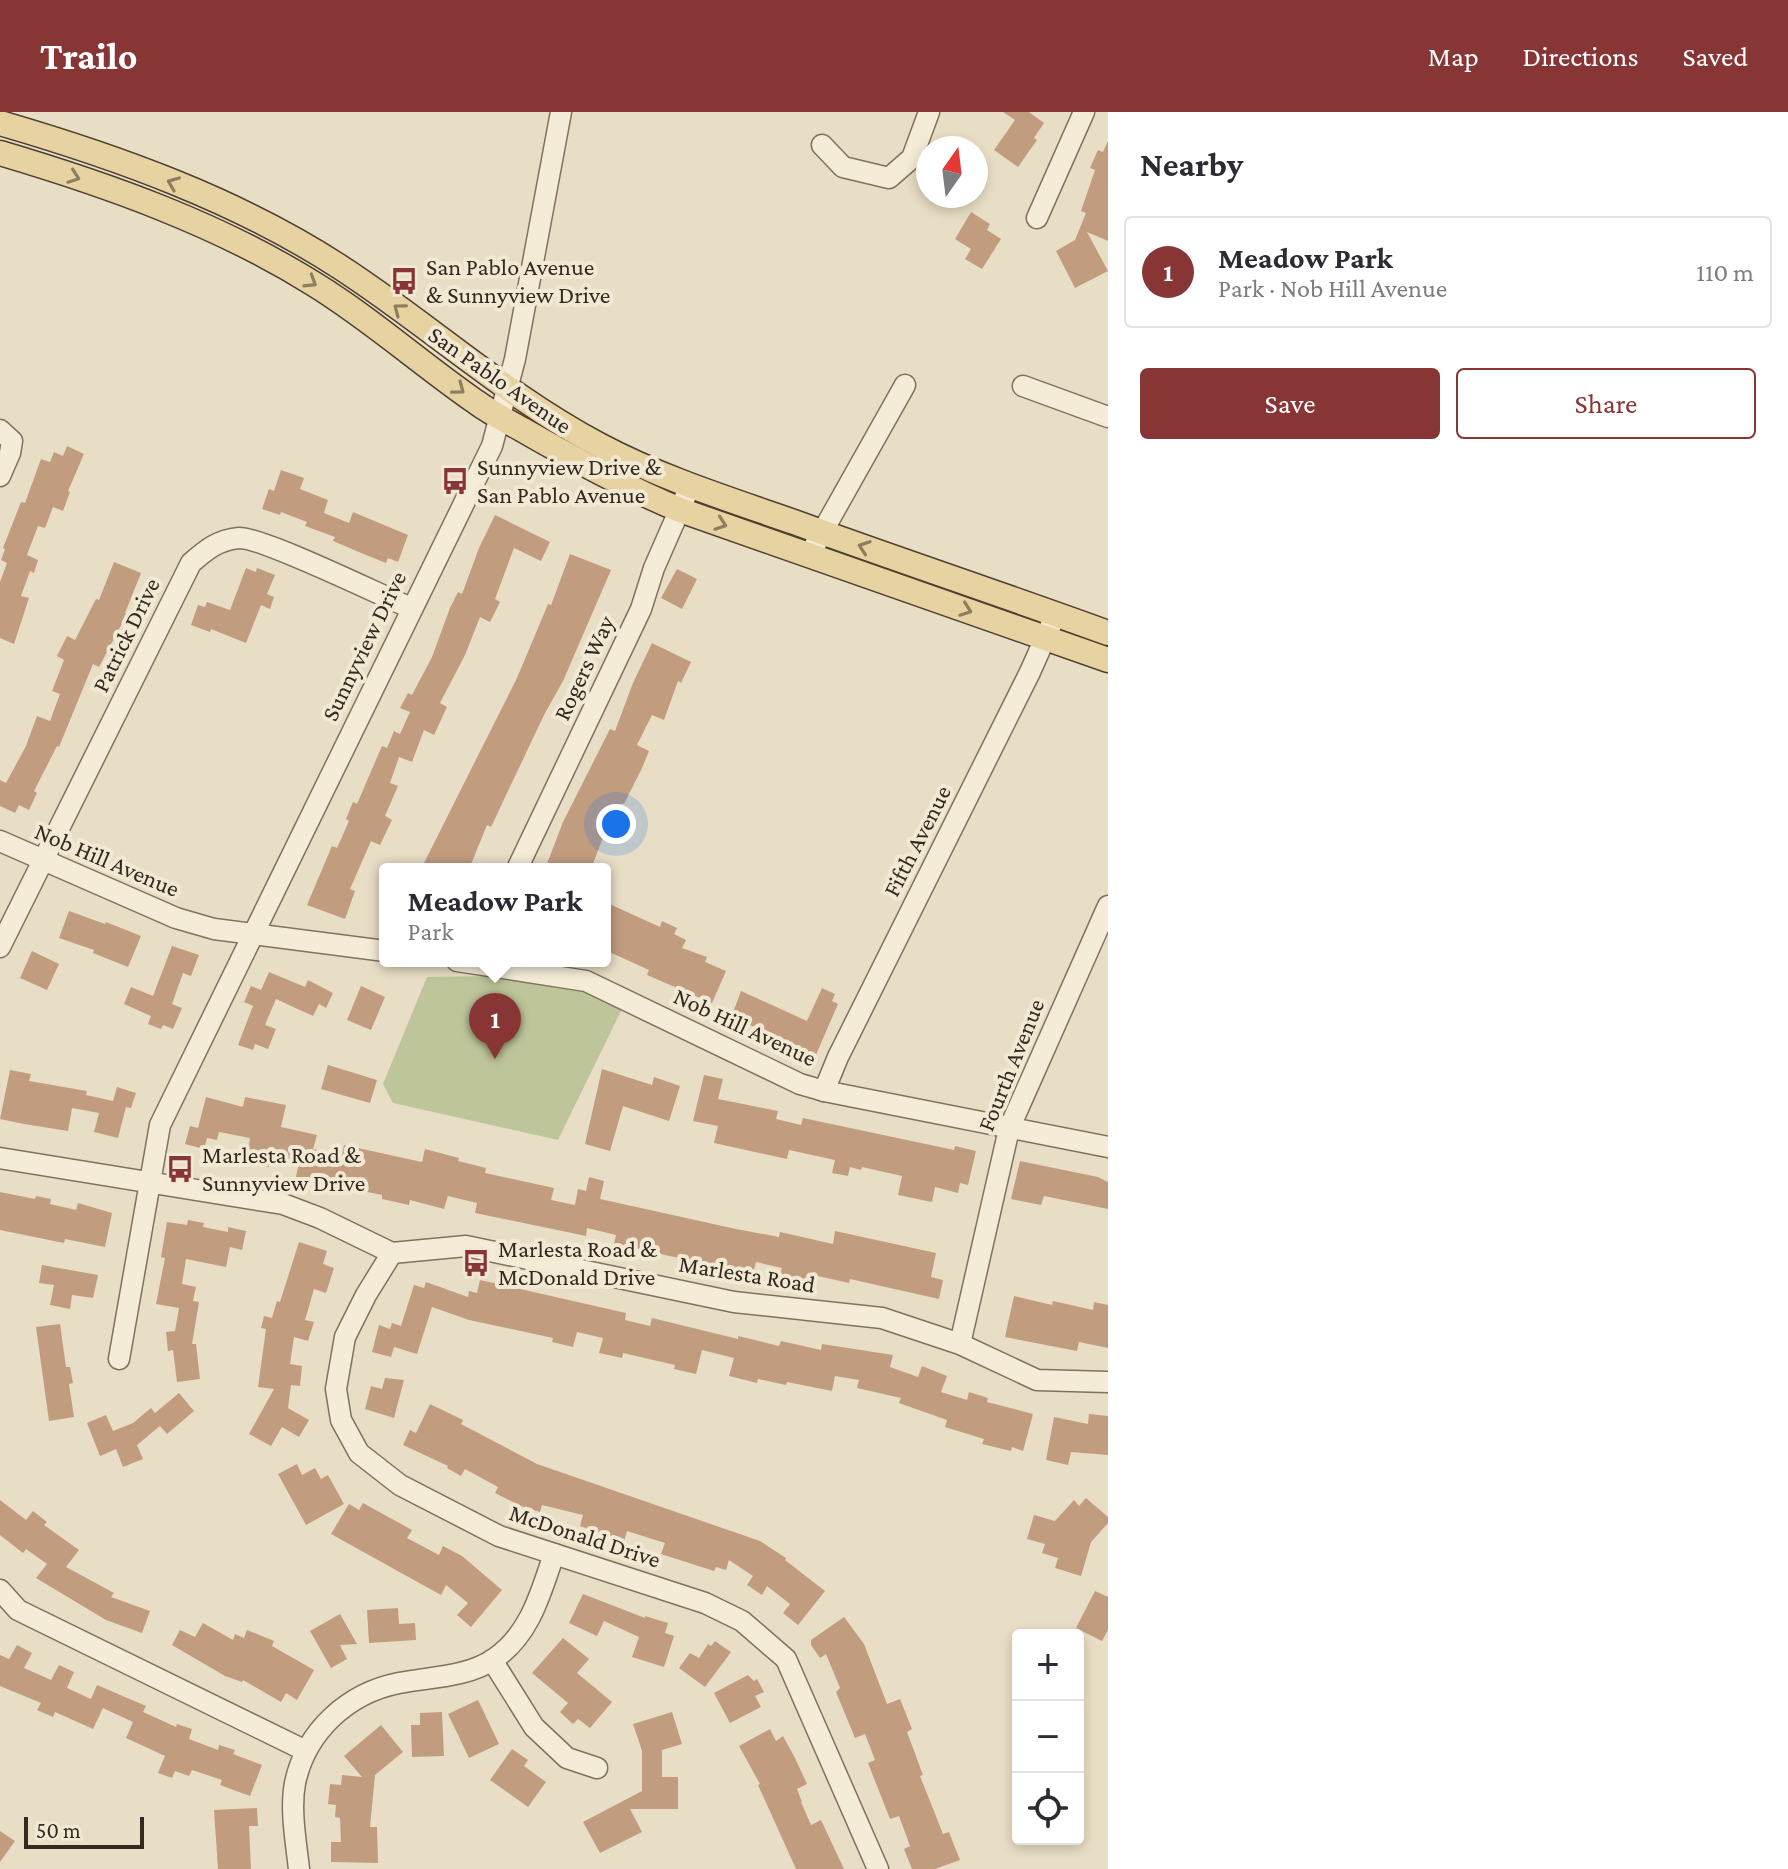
<!DOCTYPE html>
<html lang="en">
<head>
<meta charset="utf-8">
<style>
	:root { --surface:#fff; --page:#f2f2f3; --text:#2b2b33; --muted:#7c7c81; --line:#e1e1e2; --accent:#883535 }
	body { margin:0; font-family:"Crimson Pro",serif; background:var(--page); color:var(--text) }
	.controls { position:absolute; right:24px; bottom:24px; display:grid; overflow:hidden; border-radius:8px; box-shadow:0 4px 12px #0003 }
	.controls button { width:72px; height:72px; display:grid; place-items:center; padding:0; border:0; border-bottom:2px solid var(--line); background:var(--surface); color:var(--text); font:40px sans-serif }
	.compass { position:absolute; left:916px; top:24px; width:72px; height:72px; border-radius:50%; background:var(--surface); box-shadow:0 4px 12px #0003; rotate:14deg }
	.scale { position:absolute; left:24px; bottom:20px; width:120px; box-sizing:border-box; padding-left:8px; border:4px solid #33291f; border-top:0; font-size:22px; line-height:28px; white-space:nowrap; color:#33291f; -webkit-text-stroke:6px #f1e9d4; paint-order:stroke }
	.you { position:absolute; left:616px; top:712px; width:28px; height:28px; margin:-20px; border:6px solid #fff; border-radius:50%; background:#1a73e8; box-shadow:0 0 0 12px #1a73e833 }
	.badge { display:grid; place-items:center; width:52px; height:52px; border-radius:50%; background:var(--accent); color:#fff; font-size:26px; font-weight:700 }
	.pin { position:absolute; translate:-50% -66px; filter:drop-shadow(0 2px 4px #0008) }
	.pin::after { content:''; position:absolute; top:42px; width:28px; height:24px; background:inherit; clip-path:polygon(0 0,100% 0,50% 100%) }
	.popup { position:absolute; left:379px; top:751px; width:232px; height:104px; box-sizing:border-box; display:grid; place-content:center; border-radius:8px; background:var(--surface); filter:drop-shadow(0 2px 6px #0005); font-size:26px; white-space:nowrap; color:var(--muted) }
	.popup b { font-size:30px; color:var(--text) }
	.popup::after { content:''; position:absolute; left:50%; top:100%; margin-left:-16px; border:16px solid transparent; border-top-color:var(--surface) }
	.list { margin:0; padding:0; list-style:none }
	h2 { display:flex; justify-content:space-between; align-items:center; height:104px; margin:0; padding:0 32px; font-size:34px }
	h2 small { font-size:26px; font-weight:400; color:var(--muted) }
	.list li { display:grid; grid-template-columns:52px 1fr auto; gap:24px; align-items:center; box-sizing:border-box; height:112px; margin:0 16px 16px; padding:0 16px; border:2px solid var(--line); border-radius:8px }
	.list b { display:block; font-size:30px; white-space:nowrap }
	.list p { margin:0; font-size:26px; white-space:nowrap; color:var(--muted) }
	.list em { font-size:26px; font-style:normal; color:var(--muted) }
	.actions { display:flex; gap:16px; padding:24px 32px }
	.actions a { flex:1; padding:18px 0; border:2px solid var(--accent); border-radius:8px; text-align:center; font-size:28px; color:var(--accent) }
	.actions .main { background:var(--accent); color:#fff }
	.icon { flex:none; width:44px; height:44px; fill:none; stroke:currentColor; stroke-width:2; stroke-linecap:round; stroke-linejoin:round }
	.map { position:relative; flex:none; width:1108px; height:1757px; overflow:hidden }
	header { display:flex; align-items:center; gap:48px; box-sizing:border-box; height:112px; padding:0 40px; background:var(--accent); color:#fff }
	header strong { font-size:38px }
	nav { display:flex; gap:44px; margin-inline-start:auto; font-size:28px }
	main { display:flex }
	aside { flex:1; background:var(--surface) }
	.map>svg:first-child { display:block }
	.green { fill:#bfc59a }
	.building { fill:#c29c7f }
	.lines { fill:none; stroke-linecap:round; stroke-linejoin:round }
	.minor-casing { stroke:#81715d; stroke-width:23 }
	.major-casing { stroke:#4f3f31; stroke-width:27 }
	.minor { stroke:#f4ecd7; stroke-width:20 }
	.major { stroke:#e7d2a1; stroke-width:24 }
	.oneway { stroke:#8d7e60 }
	.labels { text-anchor:middle; stroke-width:8; stroke-linejoin:round; paint-order:stroke }
	.poi-label { font-size:24px; fill:#33291f; stroke:#f1e9d4; text-anchor:start }
	.street-label { font-size:24px; fill:#33291f; stroke:#f1e9d4 }
</style>
</head>
<body>
<header>
<strong>Trailo</strong>
<nav><a>Map</a><a>Directions</a><a>Saved</a></nav>
</header>
<main>
<div class="map">
<svg width="1108" height="1757" viewBox="0 0 1108 1757">
	<rect width="100%" height="100%" fill="#e8dec5"/>
	<polygon class="green" points="494,864 571,873 623,895 558,1028 393,991 383,972 427,865"/>
	<g class="building">
		<polygon points="1003,0 1029,0 1044,11 1034,26 1037,28 1018,55 994,38 1015,8"/>
		<polygon points="1108,29 1108,129 1087,120 1108,159 1075,176 1056,139 1075,128 1086,101 1081,99 1095,58 1090,56 1098,38 1103,40"/>
		<polygon points="971,100 990,112 987,118 1001,127 982,157 965,147 971,137 955,127"/>
		<polygon points="67,334 84,342 68,379 70,380 63,399 53,395 45,416 38,414 27,443 38,448 34,461 30,459 21,484 29,486 14,532 0,526 0,470 7,451 1,448 5,437 3,436 21,390 25,391 41,347 50,350 54,340 63,344"/>
		<polygon points="281,358 304,366 300,377 328,388 324,401 349,411 353,400 408,423 398,450 388,446 386,451 366,443 333,429 335,425 305,414 307,410 281,400 280,403 262,397 269,377 274,379"/>
		<polygon points="495,403 550,430 541,449 514,436 495,487 500,490 490,510 480,505 465,543 440,591 447,595 434,623 424,618 412,650 399,645 390,671 398,674 385,704 392,708 380,733 371,729 350,777 355,779 345,807 307,793 332,734 337,736 349,709 346,707 353,690 357,692 382,634 387,636 394,619 400,622 410,600 400,596 408,581 412,583 432,545 450,496 458,480 462,482 479,436"/>
		<polygon points="570,442 611,458 563,569 544,603 491,715 487,713 469,757 421,757 517,566 548,492 551,493"/>
		<polygon points="114,450 141,461 125,501 127,502 99,555 93,552 59,635 57,634 34,679 37,681 29,698 19,693 15,701 0,694 0,668 6,671 26,634 37,604 50,609 60,582 52,579 64,548 57,544 67,524 75,528 96,487 99,488"/>
		<polygon points="246,456 256,460 257,456 275,463 267,482 274,485 270,497 261,493 246,531 211,517 210,520 191,513 198,493 205,495 207,490 230,498"/>
		<polygon points="677,457 697,467 682,497 661,486"/>
		<polygon points="652,531 691,550 681,571 678,569 664,608 652,603 637,633 649,639 642,656 624,692 622,691 609,717 607,715 591,757 545,757 563,710 610,617 615,619 633,571"/>
		<polygon points="605,790 660,815 662,809 677,816 674,822 686,828 682,836 707,845 705,850 726,859 712,891 647,863 649,858 605,838"/>
		<polygon points="69,799 105,812 106,810 141,824 128,855 93,841 94,838 59,826"/>
		<polygon points="172,834 199,843 191,864 183,861 172,892 182,896 173,917 163,913 161,917 148,912 151,904 124,892 131,875 153,884"/>
		<polygon points="32,839 59,852 47,878 20,866"/>
		<polygon points="269,860 305,875 308,868 333,881 326,896 319,892 313,904 276,887 265,913 276,917 268,937 255,932 253,938 238,933 253,894 244,890 251,874 261,878"/>
		<polygon points="361,874 385,885 371,918 347,908"/>
		<polygon points="822,876 835,882 832,889 838,892 812,952 792,943 795,936 773,926 774,922 731,906 741,879 807,909"/>
		<polygon points="328,953 377,968 370,991 321,977"/>
		<polygon points="602,957 652,973 654,965 680,974 669,1009 623,994 610,1039 585,1032"/>
		<polygon points="10,958 31,962 29,969 87,979 86,983 113,989 117,975 136,981 131,996 126,995 118,1026 94,1020 99,1001 72,996 68,1019 24,1012 0,1007"/>
		<polygon points="704,963 723,967 718,987 778,999 776,1007 801,1013 803,1006 954,1038 955,1034 976,1039 968,1073 960,1071 958,1081 935,1075 932,1090 898,1083 902,1064 862,1055 861,1058 850,1055 848,1064 832,1061 835,1048 789,1038 787,1047 714,1031 718,1014 693,1009"/>
		<polygon points="206,985 243,995 245,985 286,993 281,1015 317,1023 313,1037 342,1043 344,1033 422,1050 425,1037 459,1046 458,1049 486,1056 485,1061 554,1076 551,1088 575,1093 578,1077 586,1079 589,1065 604,1069 600,1087 736,1117 779,1125 780,1120 833,1132 835,1119 936,1141 931,1165 943,1168 939,1187 850,1167 849,1171 809,1162 807,1169 780,1163 782,1156 756,1150 753,1162 614,1132 616,1123 587,1116 586,1124 475,1101 477,1091 448,1084 444,1097 410,1088 409,1093 382,1087 382,1083 296,1065 298,1055 270,1049 269,1055 246,1050 250,1026 219,1020 217,1028 207,1026 204,1037 185,1032 190,1014 198,1016"/>
		<polygon points="1020,1049 1098,1065 1108,1070 1108,1097 1044,1084 1041,1093 1011,1087"/>
		<polygon points="0,1080 35,1087 36,1084 51,1087 50,1092 76,1098 78,1091 112,1101 105,1135 65,1127 64,1131 0,1118"/>
		<polygon points="188,1108 204,1111 203,1115 228,1120 228,1115 246,1119 242,1138 230,1135 226,1155 186,1147 182,1172 196,1175 193,1189 199,1190 192,1232 196,1232 200,1267 177,1270 173,1238 168,1239 166,1220 175,1219 179,1196 156,1192 165,1146 161,1145 167,1110 187,1113"/>
		<polygon points="299,1130 327,1139 323,1152 334,1156 326,1181 314,1177 305,1208 314,1210 308,1229 294,1225 290,1252 302,1254 300,1274 291,1273 288,1296 309,1308 299,1325 282,1315 271,1334 249,1322 274,1277 258,1275 266,1217 261,1216 264,1204 272,1206 277,1189 280,1190"/>
		<polygon points="42,1153 98,1163 93,1186 72,1183 70,1197 50,1193 54,1173 39,1171"/>
		<polygon points="480,1168 626,1201 625,1208 650,1214 652,1206 738,1227 738,1224 779,1234 781,1229 821,1238 822,1232 893,1243 890,1255 918,1265 922,1254 947,1264 941,1280 967,1288 969,1280 988,1286 987,1290 1033,1302 1023,1339 1012,1335 1011,1339 982,1332 984,1327 945,1315 947,1308 899,1291 901,1286 857,1276 859,1268 835,1264 832,1279 787,1270 786,1273 758,1267 757,1271 729,1264 734,1246 702,1238 696,1262 674,1257 675,1253 623,1241 622,1246 599,1241 603,1226 577,1220 573,1235 552,1230 553,1226 469,1208 432,1195 417,1242 394,1235 391,1245 372,1240 379,1213 390,1217 392,1211 401,1214 414,1173 424,1176 426,1170 468,1185 469,1179 477,1181"/>
		<polygon points="1014,1184 1052,1193 1053,1189 1093,1198 1094,1190 1108,1193 1108,1236 1079,1230 1077,1239 1005,1225"/>
		<polygon points="60,1212 66,1255 70,1255 73,1271 69,1272 74,1305 49,1309 36,1215"/>
		<polygon points="385,1266 404,1268 394,1306 365,1297 371,1274 382,1277"/>
		<polygon points="179,1281 194,1299 167,1322 160,1314 137,1333 143,1347 123,1355 116,1337 100,1344 87,1311 106,1303 113,1319 133,1311 151,1296 155,1301"/>
		<polygon points="430,1292 463,1308 461,1312 537,1352 760,1429 786,1446 785,1448 825,1479 798,1513 783,1501 790,1492 767,1474 762,1483 747,1473 753,1464 729,1448 726,1458 716,1455 714,1459 661,1442 665,1431 627,1419 624,1429 580,1414 583,1403 542,1393 540,1400 521,1394 495,1381 498,1375 465,1357 461,1364 447,1356 448,1354 403,1333 410,1318 416,1321"/>
		<polygon points="1089,1302 1108,1304 1108,1343 1071,1340 1068,1353 1046,1348 1054,1305 1088,1312"/>
		<polygon points="297,1352 302,1363 315,1356 321,1367 328,1363 344,1392 306,1413 278,1362"/>
		<polygon points="1086,1386 1108,1405 1108,1411 1091,1430 1081,1464 1055,1456 1058,1446 1042,1441 1045,1432 1027,1427 1034,1403 1055,1409 1074,1388 1079,1394"/>
		<polygon points="0,1388 26,1408 33,1399 47,1410 44,1413 79,1438 66,1455 114,1481 111,1485 150,1499 142,1521 106,1508 36,1466 47,1452 26,1437 23,1441 0,1423"/>
		<polygon points="363,1391 412,1418 407,1426 439,1443 443,1434 462,1444 502,1478 471,1515 457,1503 468,1491 446,1473 441,1483 331,1422 349,1392 359,1398"/>
		<polygon points="1095,1479 1108,1485 1108,1518 1102,1529 1076,1516"/>
		<polygon points="583,1482 645,1506 645,1504 668,1511 665,1521 674,1524 664,1555 632,1545 639,1525 604,1509 597,1524 569,1511"/>
		<polygon points="398,1496 399,1512 415,1511 416,1528 369,1531 367,1498"/>
		<polygon points="340,1502 357,1532 340,1533 347,1547 331,1556 310,1519"/>
		<polygon points="844,1505 864,1532 887,1592 900,1587 912,1617 907,1620 923,1663 920,1664 943,1722 949,1720 960,1748 935,1757 912,1757 904,1737 910,1734 899,1704 890,1707 868,1651 875,1648 865,1622 855,1626 836,1580 840,1576 826,1542 820,1546 811,1533 811,1528"/>
		<polygon points="203,1511 233,1528 235,1522 244,1526 247,1518 274,1529 272,1534 314,1558 297,1588 286,1581 281,1590 243,1568 242,1570 225,1564 172,1533 180,1518 195,1525"/>
		<polygon points="563,1526 589,1547 577,1561 612,1590 590,1616 578,1607 573,1612 560,1600 568,1591 532,1561"/>
		<polygon points="715,1529 731,1540 705,1575 679,1556 690,1541 699,1546 708,1532 711,1534"/>
		<polygon points="17,1533 32,1541 24,1556 51,1568 59,1553 74,1560 67,1576 91,1587 97,1573 146,1594 143,1600 176,1615 177,1612 192,1617 189,1627 218,1638 219,1633 235,1638 233,1642 262,1653 250,1684 220,1673 222,1668 192,1658 189,1664 175,1659 172,1666 158,1661 165,1644 126,1626 133,1610 103,1596 93,1617 55,1600 53,1605 37,1598 41,1591 0,1574 0,1543 9,1547"/>
		<polygon points="748,1563 754,1569 757,1567 764,1580 755,1584 761,1595 730,1611 714,1581"/>
		<polygon points="478,1588 499,1632 469,1646 448,1602"/>
		<polygon points="442,1600 444,1644 412,1645 411,1613 420,1613 420,1601"/>
		<polygon points="672,1600 682,1632 662,1638 662,1665 678,1665 678,1697 630,1697 642,1720 600,1741 583,1710 642,1679 642,1639 633,1612"/>
		<polygon points="381,1613 403,1640 375,1663 370,1715 377,1715 378,1751 331,1750 331,1730 341,1730 340,1706 335,1705 336,1693 328,1692 330,1672 341,1673 342,1663 362,1665 344,1644"/>
		<polygon points="770,1617 776,1629 783,1624 795,1646 807,1672 797,1677 802,1690 801,1690 811,1713 821,1708 844,1757 796,1757 758,1673 760,1672 739,1634"/>
		<polygon points="512,1637 528,1648 524,1654 546,1670 528,1695 490,1668"/>
		<polygon points="257,1696 258,1714 249,1714 251,1757 218,1757 214,1698"/>
		<polygon points="0,1719 15,1729 0,1750"/>
	</g>
	<g class="lines">
		<g class="minor-casing">
			<g id="minor">
				<polyline points="822,33 843,55 889,66 912,46 929,0"/>
				<polyline points="1037,106 1084,0"/>
				<polyline points="1023,274 1108,305"/>
				<polyline points="0,318 12,329 10,341 0,364"/>
				<polyline points="815,433 905,273"/>
				<polyline points="0,729 176,806 214,817 385,839"/>
				<polyline points="517,757 641,497 654,456 690,374"/>
				<path d="M0,835L191,451C207,437 218,428 239,426C262,425 382,484 411,496"/>
				<polyline points="457,849 586,869 800,972 824,979 1108,1035"/>
				<polyline points="824,979 838,945 1030,560 1051,513"/>
				<polyline points="0,1046 283,1092 320,1106 392,1141 466,1134 734,1190 882,1206 960,1232 1037,1268 1108,1270"/>
				<polyline points="392,1141 366,1183 345,1225 336,1277 341,1308 359,1341 400,1373 499,1424 705,1491 742,1509 786,1547 878,1757"/>
				<polyline points="960,1232 1009,1017 1108,794"/>
				<polyline points="119,1247 160,1013 492,334 515,247 561,0"/>
				<polyline points="0,1478 18,1498 306,1639"/>
				<polyline points="492,1548 534,1615 567,1646 597,1656"/>
				<path d="M299,1757C296,1730 290,1698 295,1671C306,1619 348,1581 399,1571C430,1565 468,1565 494,1547C530,1523 541,1480 554,1442"/>
			</g>
		</g>
		<g class="major-casing">
			<g id="major">
				<path d="M0,11C117,45 237,88 340,155C428,212 506,284 599,333C661,366 728,387 794,410C898,448 1004,483 1108,521"/>
				<path d="M0,41C108,73 218,112 314,172C371,207 421,252 476,290C491,301 507,309 523,318C575,348 625,375 680,398L1108,548"/>
			</g>
		</g>
		<use href="#minor" class="minor"/>
		<use href="#major" class="major"/>
	</g>
	<defs><path id="oneway-chevron" d="M-2-3.5L2.5 0L-2 3.5" fill="none" stroke-width="1.6" stroke-linecap="round" stroke-linejoin="round" transform="scale(2)"/></defs>
	<g class="oneway">
		<use href="#oneway-chevron" transform="translate(74 65) rotate(20)"/>
		<use href="#oneway-chevron" transform="translate(173 71) rotate(-158)"/>
		<use href="#oneway-chevron" transform="translate(311 170) rotate(32)"/>
		<use href="#oneway-chevron" transform="translate(399 197) rotate(-143)"/>
		<use href="#oneway-chevron" transform="translate(459 277) rotate(37)"/>
		<use href="#oneway-chevron" transform="translate(721 412) rotate(19)"/>
		<use href="#oneway-chevron" transform="translate(864 435) rotate(-161)"/>
		<use href="#oneway-chevron" transform="translate(966 498) rotate(20)"/>
	</g>
	<defs>
		<g id="bus-bare" transform="scale(2.16)"><path d="M-5-6H5V4H4V6H2V4H-2V6H-4V4H-5ZM-3.5-4V0h7V-4ZM-3.5 1.2v1.5H-2V1.2ZM2 1.2v1.5H3.5V1.2Z" fill="#883535" stroke="#f1e9d4" stroke-width="2.5" paint-order="stroke"/></g>
	</defs>
	<g fill-rule="evenodd">
		<use href="#bus-bare" x="404" y="169"/>
		<use href="#bus-bare" x="455" y="369"/>
		<use href="#bus-bare" x="180" y="1057"/>
		<use href="#bus-bare" x="476" y="1151"/>
	</g>
	<g class="labels">
		<g class="poi-label">
			<text x="426" y="163">San Pablo Avenue<tspan x="426" dy="28">&amp; Sunnyview Drive</tspan></text>
			<text x="477" y="363">Sunnyview Drive &amp;<tspan x="477" dy="28">San Pablo Avenue</tspan></text>
			<text x="202" y="1051">Marlesta Road &amp;<tspan x="202" dy="28">Sunnyview Drive</tspan></text>
			<text x="498" y="1145">Marlesta Road &amp;<tspan x="498" dy="28">McDonald Drive</tspan></text>
		</g>
		<g class="street-label">
			<text transform="translate(500 268) rotate(35)" y="8">San Pablo Avenue</text>
			<text transform="translate(126 523) rotate(-64)" y="8">Patrick Drive</text>
			<text transform="translate(364 534) rotate(-64)" y="8">Sunnyview Drive</text>
			<text transform="translate(584 556) rotate(-65)" y="8">Rogers Way</text>
			<text transform="translate(917 729) rotate(-63)" y="8">Fifth Avenue</text>
			<text transform="translate(107 748) rotate(23)" y="8">Nob Hill Avenue</text>
			<text transform="translate(745 915) rotate(25)" y="8">Nob Hill Avenue</text>
			<text transform="translate(1011 953) rotate(-68)" y="8">Fourth Avenue</text>
			<text transform="translate(747 1162) rotate(9)" y="8">Marlesta Road</text>
			<text transform="translate(585 1424) rotate(18)" y="8">McDonald Drive</text>
		</g>
	</g>
</svg>
<div class="controls">
<button>+</button>
<button>−</button>
<button><svg class="icon" aria-label="locate" viewBox="0 0 24 24"><circle cx="12" cy="12" r="6"/><path d="M12 2v4M12 18v4M2 12h4M18 12h4"/></svg></button>
</div>
<svg class="compass" viewBox="-18 -18 36 36"><path d="M0-13l5 13h-10z" fill="#e53935"/><path d="M0 13l5-13h-10z" fill="#7c7c81"/></svg>
<div class="scale">50 m</div>
<div class="you"></div>
<div class="pin badge" style="left:495px;top:947px">1</div>
<div class="popup"><b>Meadow Park</b>Park</div>
</div>
<aside>
<h2>Nearby<small></small></h2>
<ul class="list">
<li><span class="badge">1</span><div><b>Meadow Park</b><p>Park · Nob Hill Avenue</p></div><em>110 m</em></li>
</ul>
<div class="actions"><a class="main">Save</a><a>Share</a></div>
</aside>
</main>
</body>
</html>
